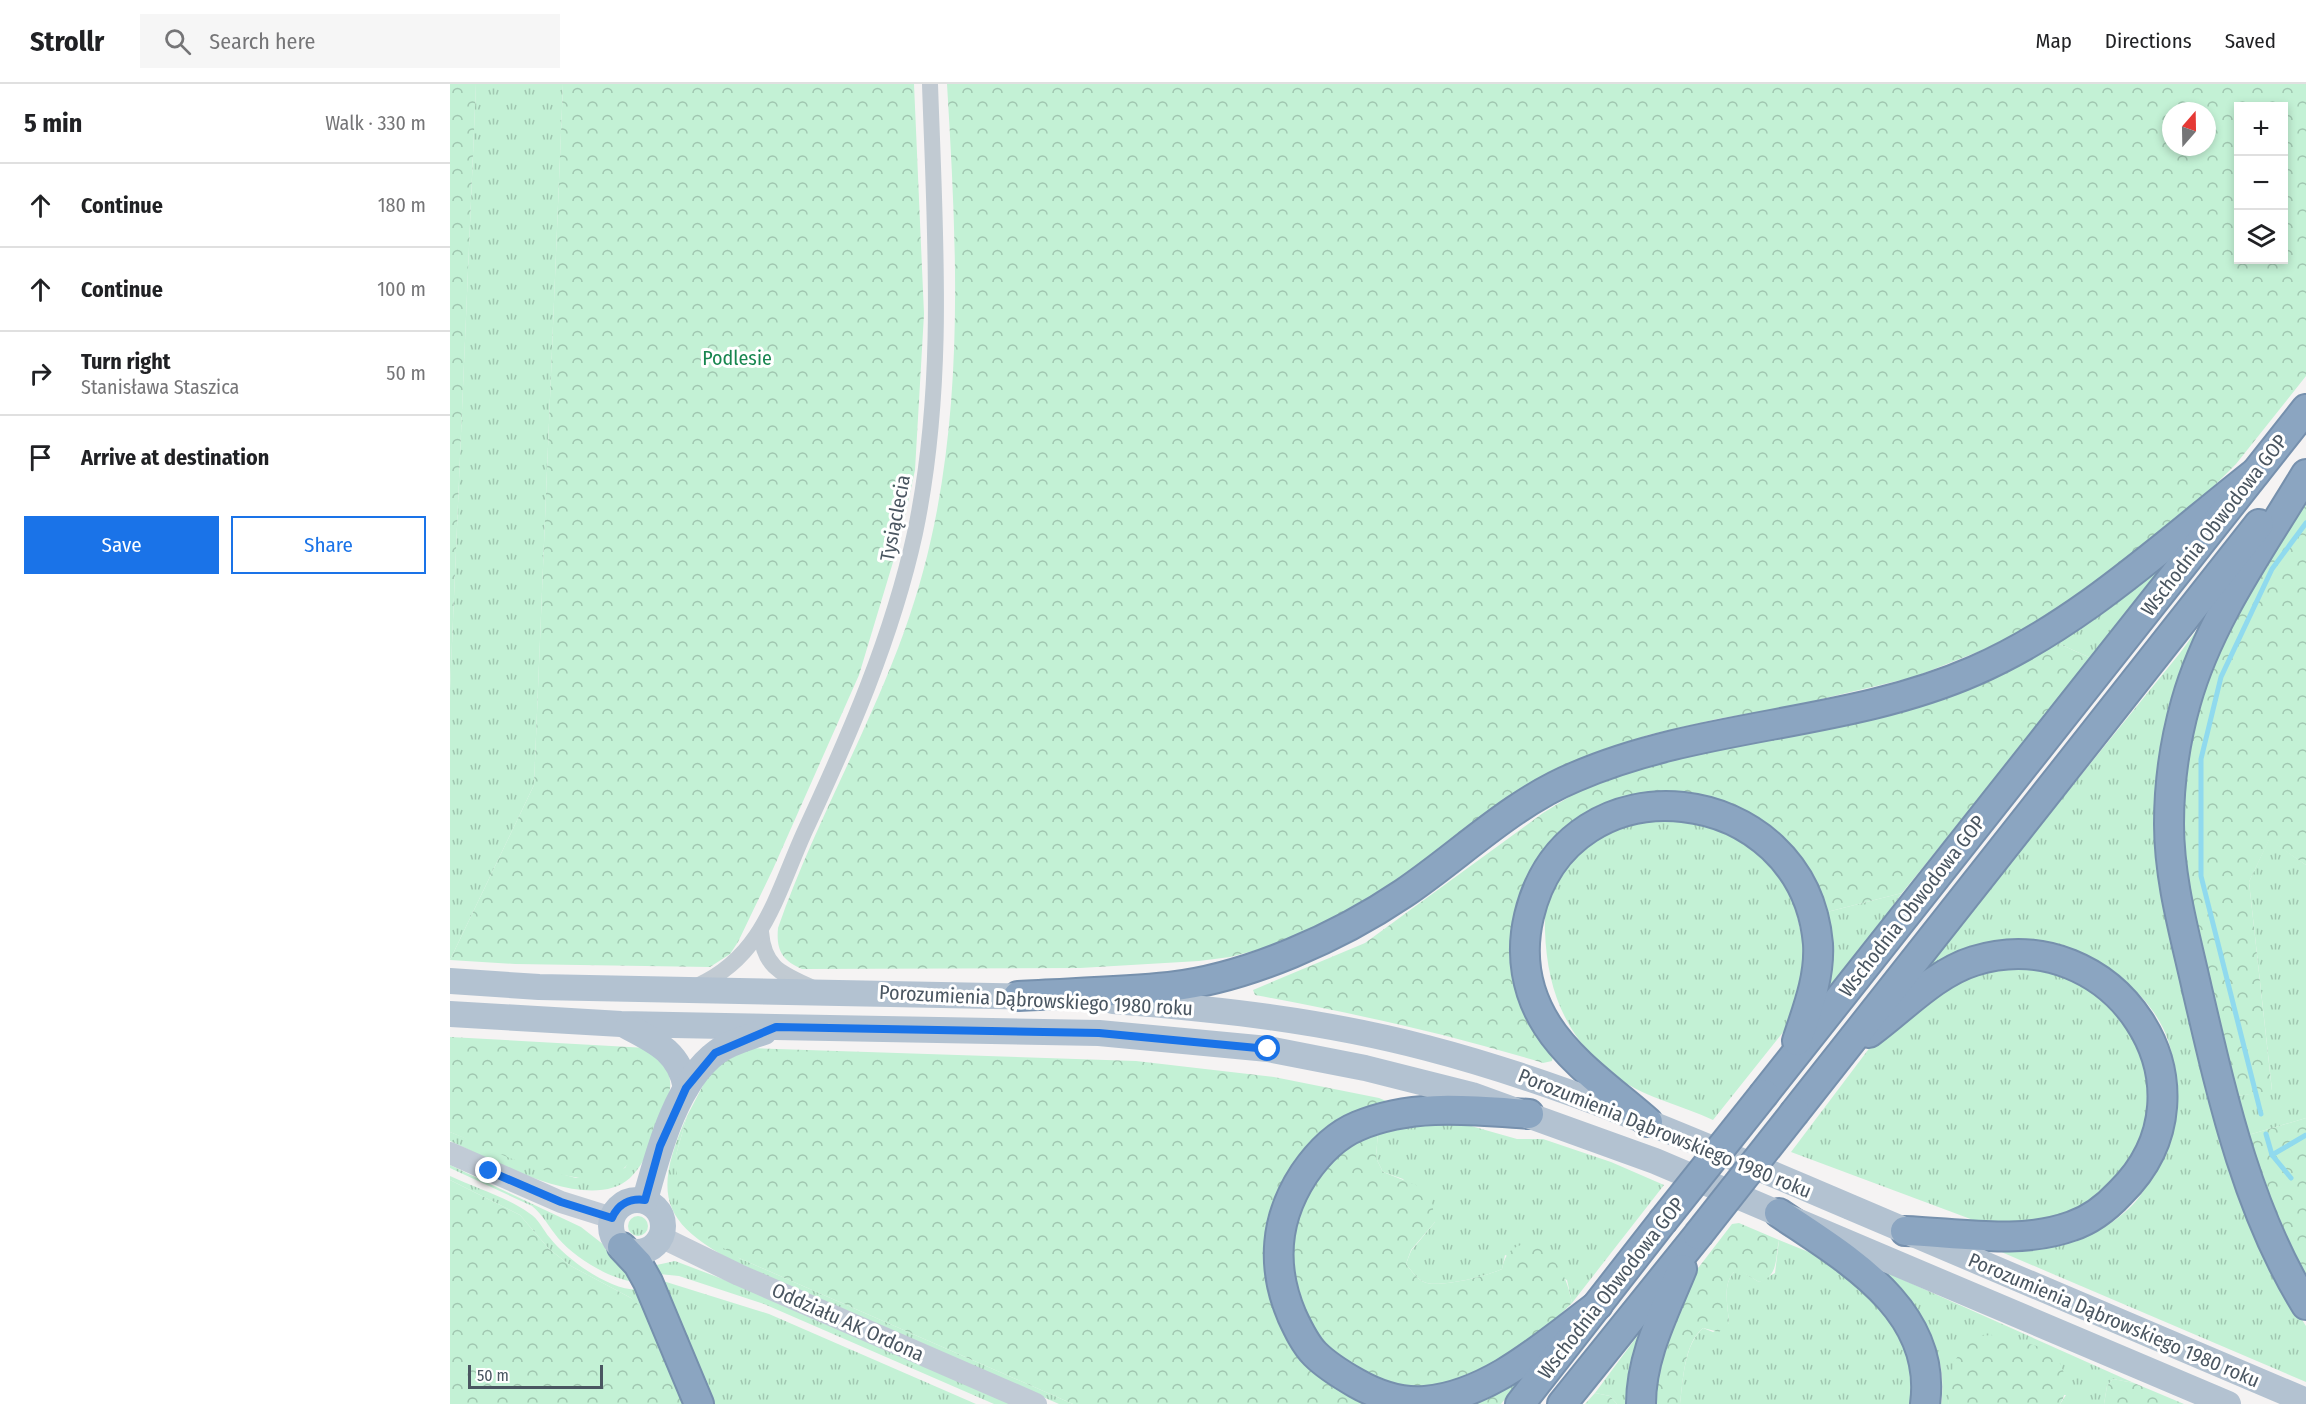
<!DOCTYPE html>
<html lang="en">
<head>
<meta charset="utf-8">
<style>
	:root { --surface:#fff; --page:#f6f6f6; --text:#202124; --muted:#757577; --line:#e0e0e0; --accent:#1a73e8 }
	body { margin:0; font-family:"Fira Sans Condensed",sans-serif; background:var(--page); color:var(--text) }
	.controls { position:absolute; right:18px; top:18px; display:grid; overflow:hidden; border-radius:0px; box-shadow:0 3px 9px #0003 }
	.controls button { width:54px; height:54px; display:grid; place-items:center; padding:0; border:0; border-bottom:2px solid var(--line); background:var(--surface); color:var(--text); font:30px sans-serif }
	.compass { position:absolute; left:1712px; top:18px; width:54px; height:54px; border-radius:50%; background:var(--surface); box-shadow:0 3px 9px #0003; rotate:20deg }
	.scale { position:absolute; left:18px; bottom:15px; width:135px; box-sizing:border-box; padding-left:6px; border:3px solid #4a5661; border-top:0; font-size:16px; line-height:21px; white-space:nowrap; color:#4a5661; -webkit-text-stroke:4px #fff; paint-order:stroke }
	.stop { position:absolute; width:18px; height:18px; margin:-14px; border:4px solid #1a73e8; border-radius:50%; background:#fff }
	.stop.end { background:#1a73e8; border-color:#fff; box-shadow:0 2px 6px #0008 }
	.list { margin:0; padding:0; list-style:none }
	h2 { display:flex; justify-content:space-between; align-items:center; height:78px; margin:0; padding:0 24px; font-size:26px }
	h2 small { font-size:20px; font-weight:400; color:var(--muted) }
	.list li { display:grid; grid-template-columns:39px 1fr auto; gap:18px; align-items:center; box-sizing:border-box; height:84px; padding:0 24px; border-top:2px solid var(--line) }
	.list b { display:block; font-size:22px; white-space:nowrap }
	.list p { margin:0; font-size:20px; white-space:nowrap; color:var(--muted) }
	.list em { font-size:20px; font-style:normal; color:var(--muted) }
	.actions { display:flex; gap:12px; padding:18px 24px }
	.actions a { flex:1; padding:14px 0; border:2px solid var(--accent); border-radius:0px; text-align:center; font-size:21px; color:var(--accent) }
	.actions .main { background:var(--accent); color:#fff }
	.icon { flex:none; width:33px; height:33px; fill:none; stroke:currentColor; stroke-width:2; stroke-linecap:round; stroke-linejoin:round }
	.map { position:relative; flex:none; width:1856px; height:1320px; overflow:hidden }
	header { display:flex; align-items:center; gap:36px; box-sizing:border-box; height:84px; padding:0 30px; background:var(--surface); border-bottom:2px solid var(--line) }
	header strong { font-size:28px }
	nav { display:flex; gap:33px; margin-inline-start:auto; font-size:21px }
	.search { width:420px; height:54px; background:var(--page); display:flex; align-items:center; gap:15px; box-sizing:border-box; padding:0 21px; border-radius:0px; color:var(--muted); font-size:22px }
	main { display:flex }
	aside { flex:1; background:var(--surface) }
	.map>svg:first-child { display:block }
	.grass { fill:url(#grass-tufts) }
	.forest { fill:url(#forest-crowns); fill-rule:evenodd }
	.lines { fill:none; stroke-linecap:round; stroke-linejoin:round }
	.stream { stroke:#90daee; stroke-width:5 }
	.highway-casing { stroke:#7690ad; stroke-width:32 }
	.street { stroke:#c1cad2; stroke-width:16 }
	.secondary { stroke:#c1cbd6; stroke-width:22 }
	.primary { stroke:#b3c2d1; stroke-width:26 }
	.highway { stroke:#8ba5c1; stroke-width:28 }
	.highway-bridge-casing { stroke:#7690ad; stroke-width:32; stroke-linecap:butt }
	.highway-bridge { stroke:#8ba5c1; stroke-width:28 }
	.route { stroke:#1a73e8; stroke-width:8 }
	.labels { text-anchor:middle; stroke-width:6; stroke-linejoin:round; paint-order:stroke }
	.park-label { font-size:20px; fill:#17864f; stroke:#fff }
	.street-label { font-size:20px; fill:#4a5661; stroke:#fff }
</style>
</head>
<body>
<header>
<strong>Strollr</strong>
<div class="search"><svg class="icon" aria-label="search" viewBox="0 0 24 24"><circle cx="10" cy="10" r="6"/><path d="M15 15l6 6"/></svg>Search here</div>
<nav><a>Map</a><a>Directions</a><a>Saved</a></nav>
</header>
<main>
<aside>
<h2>5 min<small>Walk · 330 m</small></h2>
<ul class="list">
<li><svg class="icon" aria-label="ahead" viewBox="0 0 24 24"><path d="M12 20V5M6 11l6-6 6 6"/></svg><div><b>Continue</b></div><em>180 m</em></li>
<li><svg class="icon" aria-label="ahead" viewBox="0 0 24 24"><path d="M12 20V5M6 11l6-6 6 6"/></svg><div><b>Continue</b></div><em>100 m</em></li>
<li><svg class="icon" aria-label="right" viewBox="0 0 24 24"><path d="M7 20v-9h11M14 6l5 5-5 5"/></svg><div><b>Turn right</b><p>Stanisława Staszica</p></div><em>50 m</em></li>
<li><svg class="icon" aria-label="arrive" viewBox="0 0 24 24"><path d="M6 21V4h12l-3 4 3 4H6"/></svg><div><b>Arrive at destination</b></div></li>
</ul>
<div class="actions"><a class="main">Save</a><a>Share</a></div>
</aside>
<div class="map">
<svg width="1856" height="1320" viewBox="0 0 1856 1320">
	<defs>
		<pattern id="grass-tufts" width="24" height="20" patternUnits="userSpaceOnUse" patternTransform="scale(1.5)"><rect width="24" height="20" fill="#c3f1d5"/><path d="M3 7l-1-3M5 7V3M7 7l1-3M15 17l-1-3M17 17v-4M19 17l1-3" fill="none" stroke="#a0c6b0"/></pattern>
		<pattern id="forest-crowns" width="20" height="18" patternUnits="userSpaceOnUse" patternTransform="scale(1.5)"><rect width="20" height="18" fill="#c3f1d5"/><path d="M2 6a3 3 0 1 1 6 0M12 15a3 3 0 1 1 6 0" fill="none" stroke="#a0c6b0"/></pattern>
	</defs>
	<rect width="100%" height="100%" fill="#f5f3f3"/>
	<g class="grass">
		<polygon points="26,0 113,0 84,701 0,876 0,606"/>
		<polygon points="1728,469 1643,575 1605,558"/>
		<path d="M1762,525L1774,1063L1796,1132L1818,1183L1856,1242V1298L1542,1164C1564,1163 1593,1166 1614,1160C1642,1152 1672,1136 1690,1112C1720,1072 1737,991 1713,944C1697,911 1666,887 1633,873C1612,863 1588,855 1563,857C1526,861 1493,885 1460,902L1730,569Z"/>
		<path d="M1197,732L1267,741L1325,780L1341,806L1354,862V896L1338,942L1263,1036C1234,1022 1197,1014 1171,996C1118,959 1097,909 1095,847C1094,825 1098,800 1113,783C1140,751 1160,745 1197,732Z"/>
		<polygon points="1819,755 1856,781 1856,1034 1795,1052 1788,1012 1822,1006 1799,798"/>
		<polygon points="1452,809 1380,910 1374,910 1373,829"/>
		<polygon points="1563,882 1613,889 1663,918 1699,976 1697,1041 1671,1097 1614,1136 1542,1143 1341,1068 1424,958 1513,892"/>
		<path d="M219,1011C209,1037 201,1074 180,1094C139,1131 42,1076 0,1057V1048L93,1085L126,1094L175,1084Z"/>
		<path d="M237,1032L226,1071L289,1174L623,1320H609L296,1184C215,1142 199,1117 237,1032Z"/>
		<path d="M964,1039L1014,1040L1067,1055H1093L1161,1078L1214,1101L1122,1219L1117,1196L1055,1171L1052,1185C1037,1192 993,1203 977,1199C968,1197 962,1187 956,1180L961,1167L985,1138L953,1095L933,1088L926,1074L928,1047Z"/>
		<path d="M0,1081L131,1143L163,1168L184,1198C158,1194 125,1174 108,1154C99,1143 93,1131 82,1122L0,1084Z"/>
		<path d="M0,1092C26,1104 56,1113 79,1129C89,1135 93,1146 100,1154C117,1176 165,1211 194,1205L214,1254L181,1214L121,1182L99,1165L70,1131L0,1096Z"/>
		<circle cx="188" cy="1142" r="10"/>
		<path d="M1329,1156L1371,1173L1435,1225L1460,1269L1464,1320H1230C1233,1297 1234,1260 1253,1244L1263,1248L1279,1239C1278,1222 1272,1201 1284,1188H1293L1309,1198L1325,1189Z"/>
		<polygon points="225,1177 283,1199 565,1320 544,1320 314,1220 229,1192 209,1190 202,1182"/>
		<path d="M1429,1185L1684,1299L1663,1295L1657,1302L1654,1320H1610L1616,1311H1500L1498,1320H1491C1500,1263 1465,1223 1429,1185Z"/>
		<polygon points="213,1197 319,1230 526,1320 260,1320"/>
		<polygon points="1194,1243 1181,1320 1167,1320 1160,1312 1145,1309"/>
	</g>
	<g class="forest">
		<polygon points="0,0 26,0 0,606"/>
		<polygon points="113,0 464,0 474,230 465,386 450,455 409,591 323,785 288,858 280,870 260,883 65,880 0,876 84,701"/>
		<path d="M497,0H1856V292L1786,380L1748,418L1639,505L1577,545L1530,567L1464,593L1338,623L1267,635L1198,651L1145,670L1099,694L939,806L878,839L826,861L780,873L749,877L630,884L352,885C332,876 326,866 328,844C363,743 418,648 454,548C518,372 508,183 497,0ZM1788,22H1834V176H1788ZM1721,27H1757V63H1721Z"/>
		<polygon points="1856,405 1856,781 1819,756 1799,798 1822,1007 1788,1012 1753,879 1735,792 1730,711 1743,626 1802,489"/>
		<path d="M1605,558L1643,575L1452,809L1373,829C1357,800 1343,764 1317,742C1308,735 1295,729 1285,724C1192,679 1085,731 1066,834C1062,854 1058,881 1064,901C1072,926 1089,946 1104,967L1102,977L1093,979C999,950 902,929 805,911L803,906L915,859L1093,729L1150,694Z"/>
		<path d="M0,953L197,964C213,981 224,986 219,1011C207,1032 191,1070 173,1085C134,1115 41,1065 0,1048Z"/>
		<polygon points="298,964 686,977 824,993 929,1014 941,1019 829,1119 865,1287 895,1310 924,1320 623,1320 289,1174 253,1151 237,1136 228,1121 226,1071 237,1032 261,986"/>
		<path d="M1856,1034V1193C1830,1149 1812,1100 1795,1052Z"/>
		<path d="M928,1047L926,1074L933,1088L971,1103L981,1112L985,1138L961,1166L956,1180C962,1187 968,1197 977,1199C993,1203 1037,1192 1052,1185C1056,1167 1062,1163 1080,1158C1106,1173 1116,1189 1122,1219L1073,1266L1011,1300L968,1306L919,1295L873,1263L855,1230L846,1207L841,1161L843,1142L866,1093L893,1067Z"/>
		<polygon points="0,1096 70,1131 99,1165 121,1182 181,1214 194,1226 237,1320 0,1320"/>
		<path d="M1289,1139L1329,1156C1325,1174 1329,1192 1309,1198L1292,1188H1284C1272,1201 1278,1222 1279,1239L1269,1248L1253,1244C1234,1259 1233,1297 1230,1320H1204V1284L1242,1192L1282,1140Z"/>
		<path d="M1545,1251L1602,1266C1613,1282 1622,1302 1610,1320H1498L1504,1277L1526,1252Z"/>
		<polygon points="1073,1293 1051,1320 1015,1320"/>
		<polygon points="1663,1295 1684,1299 1734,1320 1654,1320 1657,1302"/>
		<polygon points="1145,1309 1160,1312 1167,1320 1135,1320"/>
	</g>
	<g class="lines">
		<g class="stream">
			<polyline points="1811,1030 1751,792 1751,675 1771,593 1822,485 1856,439"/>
			<polyline points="1816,1050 1822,1071"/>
			<polyline points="1841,1094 1822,1071 1856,1051"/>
		</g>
		<g class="highway-casing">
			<g id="highway">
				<path d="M1856,390C1813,462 1759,536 1736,618C1725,657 1719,699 1719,740C1719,796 1735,851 1747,905C1772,1012 1797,1126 1856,1221"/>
				<path d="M568,912C618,909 669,908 719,903C798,894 889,853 954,809C1010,771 1062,719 1125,693C1252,638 1396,643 1524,587C1628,542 1716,459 1805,389"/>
				<path d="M1419,949C1452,925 1485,889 1524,877C1662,834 1778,1003 1670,1109C1657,1123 1640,1136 1622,1142C1570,1161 1509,1149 1455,1147"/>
				<polyline points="1314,1010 1856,325"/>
				<polyline points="1345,1028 1809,440"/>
				<path d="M1079,1030C1021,1026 963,1019 908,1042C886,1051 867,1071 854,1090C825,1134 821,1183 842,1232C848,1245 855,1260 865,1270C877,1282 892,1291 906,1299C927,1311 951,1319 975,1317C1041,1311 1097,1259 1148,1221"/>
				<path d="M1198,1038C1164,1008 1121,979 1097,941C1076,908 1070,870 1079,832C1118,668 1354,696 1368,860C1370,894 1357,926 1347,957"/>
				<path d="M1329,1129C1395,1174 1488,1225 1475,1320"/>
				<polyline points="172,1163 188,1180 198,1198 249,1320"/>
				<polyline points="1070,1320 1212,1138"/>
				<polyline points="1112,1320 1248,1151"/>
				<path d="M1191,1320C1191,1272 1214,1229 1232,1185"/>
			</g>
		</g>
		<g class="street">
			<path d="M311,848C314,885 333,890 363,904"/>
			<path d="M247,902C314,872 326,811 354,749C399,652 442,554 465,449C496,301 485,151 480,0"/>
		</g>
		<g class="secondary">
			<polyline points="0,1069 111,1118 162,1134"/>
			<polyline points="211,1153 289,1191 586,1320"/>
		</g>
		<g class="primary">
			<polyline points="0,897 89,903 588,913"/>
			<path d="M663,917C769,925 875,937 977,964C1123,1002 1261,1064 1400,1123C1552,1188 1704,1253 1856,1317"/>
			<polyline points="0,930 171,940 649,949 818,965 915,984 1022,1011 1205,1077 1778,1320"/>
			<path d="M178,943C207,958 230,969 236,1004"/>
			<circle cx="187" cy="1142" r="26"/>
			<path d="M195,1116C208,1069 226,998 267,968C280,958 298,954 314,948"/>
		</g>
		<use href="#highway" class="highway"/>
		<g class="highway-bridge-casing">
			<g id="highway-bridge">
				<polyline points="1212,1138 1314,1010"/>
				<polyline points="1248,1151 1345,1028"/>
			</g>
		</g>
		<use href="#highway-bridge" class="highway-bridge"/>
	</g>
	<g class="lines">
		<path class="route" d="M39,1087L111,1118L162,1134C168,1120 180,1114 195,1116L210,1062L236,1004L265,969L326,943L649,949L818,965"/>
	</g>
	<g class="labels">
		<g class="park-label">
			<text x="287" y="281">Podlesie</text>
		</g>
		<g class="street-label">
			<text transform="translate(445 434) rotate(-79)" y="7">Tysiąclecia</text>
			<text transform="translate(1764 441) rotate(-52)" y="7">Wschodnia Obwodowa GOP</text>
			<text transform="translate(1462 822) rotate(-52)" y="7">Wschodnia Obwodowa GOP</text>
			<text transform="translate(586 916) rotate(3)" y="7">Porozumienia Dąbrowskiego 1980 roku</text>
			<text transform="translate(1215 1049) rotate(22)" y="7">Porozumienia Dąbrowskiego 1980 roku</text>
			<text transform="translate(1161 1204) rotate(-52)" y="7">Wschodnia Obwodowa GOP</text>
			<text transform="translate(1664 1236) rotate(23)" y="7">Porozumienia Dąbrowskiego 1980 roku</text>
			<text transform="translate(398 1238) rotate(24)" y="7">Oddziału AK Ordona</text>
		</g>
	</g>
</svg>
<div class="controls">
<button>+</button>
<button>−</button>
<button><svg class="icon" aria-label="layers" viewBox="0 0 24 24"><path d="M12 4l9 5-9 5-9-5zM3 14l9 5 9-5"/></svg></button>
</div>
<svg class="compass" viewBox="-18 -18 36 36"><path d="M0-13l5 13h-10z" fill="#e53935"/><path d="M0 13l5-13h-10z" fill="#757577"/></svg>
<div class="scale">50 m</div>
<div class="stop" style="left:818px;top:965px"></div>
<div class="stop end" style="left:39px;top:1087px"></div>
</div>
</main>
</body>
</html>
